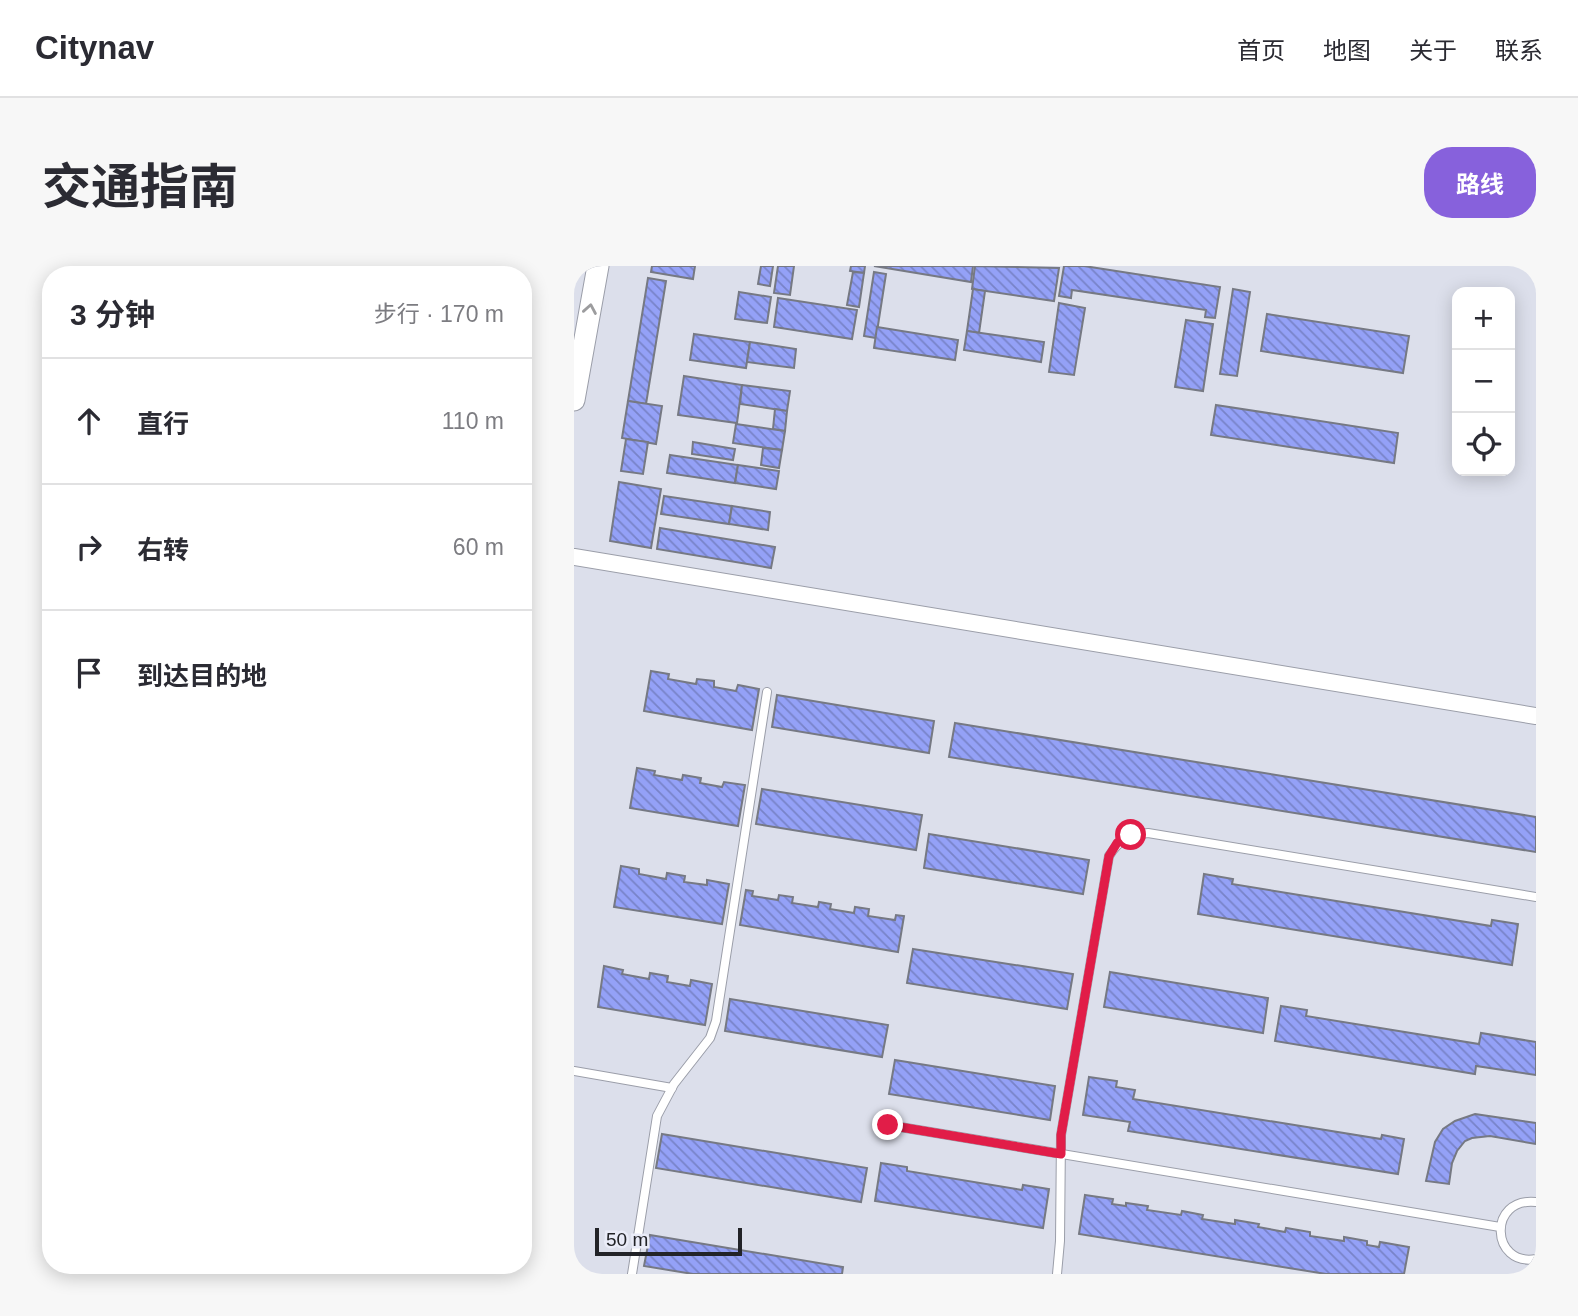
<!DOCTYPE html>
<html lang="zh">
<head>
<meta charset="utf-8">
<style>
	:root { --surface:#fff; --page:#f7f7f7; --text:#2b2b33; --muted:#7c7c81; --line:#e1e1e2; --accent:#8761dc }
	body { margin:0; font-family:Arial,"Noto Sans SC",sans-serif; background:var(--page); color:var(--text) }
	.controls { position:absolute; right:21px; top:21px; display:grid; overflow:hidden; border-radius:14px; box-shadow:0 4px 18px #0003 }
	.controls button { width:63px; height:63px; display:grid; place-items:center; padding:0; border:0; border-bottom:2px solid var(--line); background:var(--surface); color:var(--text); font:35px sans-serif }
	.scale { position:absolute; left:21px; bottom:18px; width:147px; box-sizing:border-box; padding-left:7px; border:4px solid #222327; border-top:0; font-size:19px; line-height:24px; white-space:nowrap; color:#222327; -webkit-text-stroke:5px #eaecf8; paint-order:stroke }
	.stop { position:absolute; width:21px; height:21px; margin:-16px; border:5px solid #e11d48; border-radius:50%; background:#fff }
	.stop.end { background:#e11d48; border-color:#fff; box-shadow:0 2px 7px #0008 }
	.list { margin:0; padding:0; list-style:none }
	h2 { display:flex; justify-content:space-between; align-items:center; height:91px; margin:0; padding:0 28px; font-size:30px }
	h2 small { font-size:23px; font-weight:400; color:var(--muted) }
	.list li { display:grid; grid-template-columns:46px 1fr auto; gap:21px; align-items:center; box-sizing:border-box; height:126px; padding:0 28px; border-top:2px solid var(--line) }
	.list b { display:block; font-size:26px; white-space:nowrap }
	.list em { font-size:23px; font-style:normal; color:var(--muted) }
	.icon { flex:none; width:38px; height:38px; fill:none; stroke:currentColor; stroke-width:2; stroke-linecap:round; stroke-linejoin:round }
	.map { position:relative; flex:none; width:962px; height:1008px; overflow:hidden; border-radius:28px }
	header { display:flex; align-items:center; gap:42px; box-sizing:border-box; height:98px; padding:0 35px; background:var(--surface); border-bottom:2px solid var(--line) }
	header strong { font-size:33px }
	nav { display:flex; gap:38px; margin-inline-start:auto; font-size:24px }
	.intro { display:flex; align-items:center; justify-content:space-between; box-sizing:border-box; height:168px; padding:0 42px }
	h1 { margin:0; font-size:49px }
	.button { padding:18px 32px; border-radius:28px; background:var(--accent); color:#fff; font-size:24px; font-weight:700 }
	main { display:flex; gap:42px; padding:0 42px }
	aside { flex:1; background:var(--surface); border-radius:28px; box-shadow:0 4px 18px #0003 }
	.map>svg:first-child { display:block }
	.building { fill:url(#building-back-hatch); stroke:#767983; stroke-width:2 }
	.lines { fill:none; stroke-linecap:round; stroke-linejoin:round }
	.lane-casing { stroke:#9b9ea9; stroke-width:10 }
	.street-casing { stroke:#9b9ea9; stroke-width:18 }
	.secondary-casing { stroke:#9b9ea9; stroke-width:23 }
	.lane { stroke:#fff; stroke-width:8 }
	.street { stroke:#fff; stroke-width:16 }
	.secondary { stroke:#fff; stroke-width:21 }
	.oneway { stroke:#9c9c9e }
	.route { stroke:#e11d48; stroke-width:9 }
</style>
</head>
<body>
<header>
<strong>Citynav</strong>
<nav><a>首页</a><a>地图</a><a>关于</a><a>联系</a></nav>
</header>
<div class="intro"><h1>交通指南</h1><a class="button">路线</a></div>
<main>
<aside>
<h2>3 分钟<small>步行 · 170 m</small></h2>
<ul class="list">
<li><svg class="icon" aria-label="ahead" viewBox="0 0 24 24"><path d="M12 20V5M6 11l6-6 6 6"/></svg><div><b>直行</b></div><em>110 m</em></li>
<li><svg class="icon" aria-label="right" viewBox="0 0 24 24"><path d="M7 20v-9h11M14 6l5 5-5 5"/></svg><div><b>右转</b></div><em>60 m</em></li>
<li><svg class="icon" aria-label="arrive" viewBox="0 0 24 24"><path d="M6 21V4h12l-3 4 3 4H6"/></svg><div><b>到达目的地</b></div></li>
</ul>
</aside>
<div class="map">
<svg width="962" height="1008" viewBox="0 0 962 1008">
	<defs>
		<pattern id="building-back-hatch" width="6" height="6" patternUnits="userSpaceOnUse" patternTransform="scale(1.75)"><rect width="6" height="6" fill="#94a1f7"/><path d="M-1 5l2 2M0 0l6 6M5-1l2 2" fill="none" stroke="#7883c8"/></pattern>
	</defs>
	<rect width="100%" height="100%" fill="#dcdfeb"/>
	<g class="building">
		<polygon points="78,0 121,0 119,13 77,6"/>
		<polygon points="187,0 199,0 196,20 184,18"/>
		<polygon points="204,0 220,0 216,29 200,27"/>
		<polygon points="277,0 291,0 290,7 276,5"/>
		<polygon points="300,0 399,0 397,16"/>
		<polygon points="401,0 485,2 480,35 398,23"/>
		<polygon points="490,0 510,0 646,21 641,52 631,51 632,44 498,24 497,32 485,30"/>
		<polygon points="279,6 290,7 285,41 273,39"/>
		<polygon points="300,6 312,8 302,72 290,70"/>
		<polygon points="74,12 92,15 72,138 54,135"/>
		<polygon points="399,23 411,25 405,67 393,65"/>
		<polygon points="659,23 676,26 663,110 646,108"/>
		<polygon points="165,26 197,31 193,57 161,53"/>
		<polygon points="204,32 283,44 278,73 200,61"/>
		<polygon points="485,37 511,42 500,109 475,106"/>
		<polygon points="693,48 835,70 829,107 687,85"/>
		<polygon points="612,54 639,58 629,125 601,121"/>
		<polygon points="303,61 384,74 381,94 300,82"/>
		<polygon points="393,65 470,76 467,96 390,84"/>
		<polygon points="120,68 176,76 172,102 116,94"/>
		<polygon points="176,76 222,83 220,102 173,96"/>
		<polygon points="110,110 168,119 163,157 104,149"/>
		<polygon points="168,119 216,125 213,145 166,138"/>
		<polygon points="54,135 88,140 82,178 48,172"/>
		<polygon points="642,139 824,167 820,197 637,169"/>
		<polygon points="201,143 213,145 211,165 199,163"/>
		<polygon points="162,158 211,165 208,184 159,177"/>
		<polygon points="52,173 74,176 69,208 47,205"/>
		<polygon points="119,176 161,183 159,194 118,188"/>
		<polygon points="189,182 208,184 205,202 187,199"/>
		<polygon points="96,189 164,199 161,217 93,207"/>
		<polygon points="164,199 205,205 202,223 161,217"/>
		<polygon points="45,216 87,223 77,282 36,275"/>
		<polygon points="90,230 158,240 155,258 87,248"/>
		<polygon points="158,240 196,246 194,264 155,258"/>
		<polygon points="86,262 201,281 197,302 83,283"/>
		<polygon points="77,405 95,408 94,413 122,418 123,413 140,415 140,421 162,425 164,419 185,423 178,464 70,445"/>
		<polygon points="203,429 360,455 355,487 198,461"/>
		<polygon points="381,457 962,551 962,586 375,491"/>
		<polygon points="63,502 81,505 80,509 108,514 109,509 127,512 126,517 148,521 150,516 171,519 164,560 56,542"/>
		<polygon points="188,523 348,549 342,584 182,558"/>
		<polygon points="355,568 515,594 509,628 350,602"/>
		<polygon points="47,600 65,603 65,608 92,613 93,607 111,610 110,616 133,619 133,614 155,618 148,658 40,641"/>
		<polygon points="630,608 659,613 658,618 917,660 918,654 944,658 938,699 624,648"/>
		<polygon points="172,624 179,625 178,630 204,634 205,629 219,631 218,637 244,641 245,636 257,638 256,643 280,647 281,641 295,643 294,650 321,654 322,649 330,650 324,686 166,659"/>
		<polygon points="339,683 499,708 493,743 333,717"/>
		<polygon points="30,700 49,704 48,708 75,713 76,707 94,710 93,716 116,720 117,714 138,718 131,759 24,741"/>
		<polygon points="536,706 694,732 689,767 530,741"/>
		<polygon points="156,733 314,759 308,791 151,765"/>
		<polygon points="707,740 733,744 732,750 905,778 907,767 962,776 962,809 902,800 901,808 701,775"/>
		<polygon points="321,794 481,820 476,854 315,828"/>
		<polygon points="515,811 543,815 542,821 561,824 559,833 807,873 808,869 830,873 824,908 554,865 556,856 509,849"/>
		<polygon points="901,848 962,857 962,878 916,870 898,872 891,875 883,885 878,897 875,918 852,915 861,876 869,863 881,855"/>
		<polygon points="88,868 293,902 287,936 82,902"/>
		<polygon points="307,897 333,901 333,905 448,924 449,919 475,923 469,962 301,935"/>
		<polygon points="511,929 539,933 538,938 552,940 552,937 574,940 573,944 607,949 608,945 629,949 628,953 661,958 661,954 685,958 684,961 711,966 712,962 736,966 736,970 770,975 770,971 793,975 793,979 805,981 806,976 835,981 830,1008 752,1008 505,968"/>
		<polygon points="76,969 269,1001 268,1008 119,1008 70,1000"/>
	</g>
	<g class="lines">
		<g class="lane-casing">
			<g id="lane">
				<polyline points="0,805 98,822"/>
				<polyline points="314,859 926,961"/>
				<path d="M962,936C913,931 917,1001 962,993"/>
				<polyline points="58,1008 83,850 100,818 136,772 142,755 193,426"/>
				<path d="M483,1008L486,975L487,869L535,590C545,574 554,569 574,567L962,631"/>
			</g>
		</g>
		<g class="street-casing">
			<polyline id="street" points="0,291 962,450"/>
		</g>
		<g class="secondary-casing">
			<polyline id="secondary" points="0,134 24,0"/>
		</g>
		<use href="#lane" class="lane"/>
		<use href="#street" class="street"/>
		<use href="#secondary" class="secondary"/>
	</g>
	<defs><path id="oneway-chevron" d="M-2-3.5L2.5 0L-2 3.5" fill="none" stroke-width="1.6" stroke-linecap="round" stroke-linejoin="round" transform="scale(1.75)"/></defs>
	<use class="oneway" href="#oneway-chevron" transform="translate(16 43) rotate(-80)"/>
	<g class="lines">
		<polyline class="route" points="314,859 487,888 487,869 535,590 543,577 557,569"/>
	</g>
</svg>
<div class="controls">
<button>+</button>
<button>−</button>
<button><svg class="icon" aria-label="locate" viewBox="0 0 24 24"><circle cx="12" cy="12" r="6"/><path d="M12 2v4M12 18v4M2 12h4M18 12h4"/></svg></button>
</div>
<div class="scale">50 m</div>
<div class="stop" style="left:557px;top:569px"></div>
<div class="stop end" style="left:314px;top:859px"></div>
</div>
</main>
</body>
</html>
